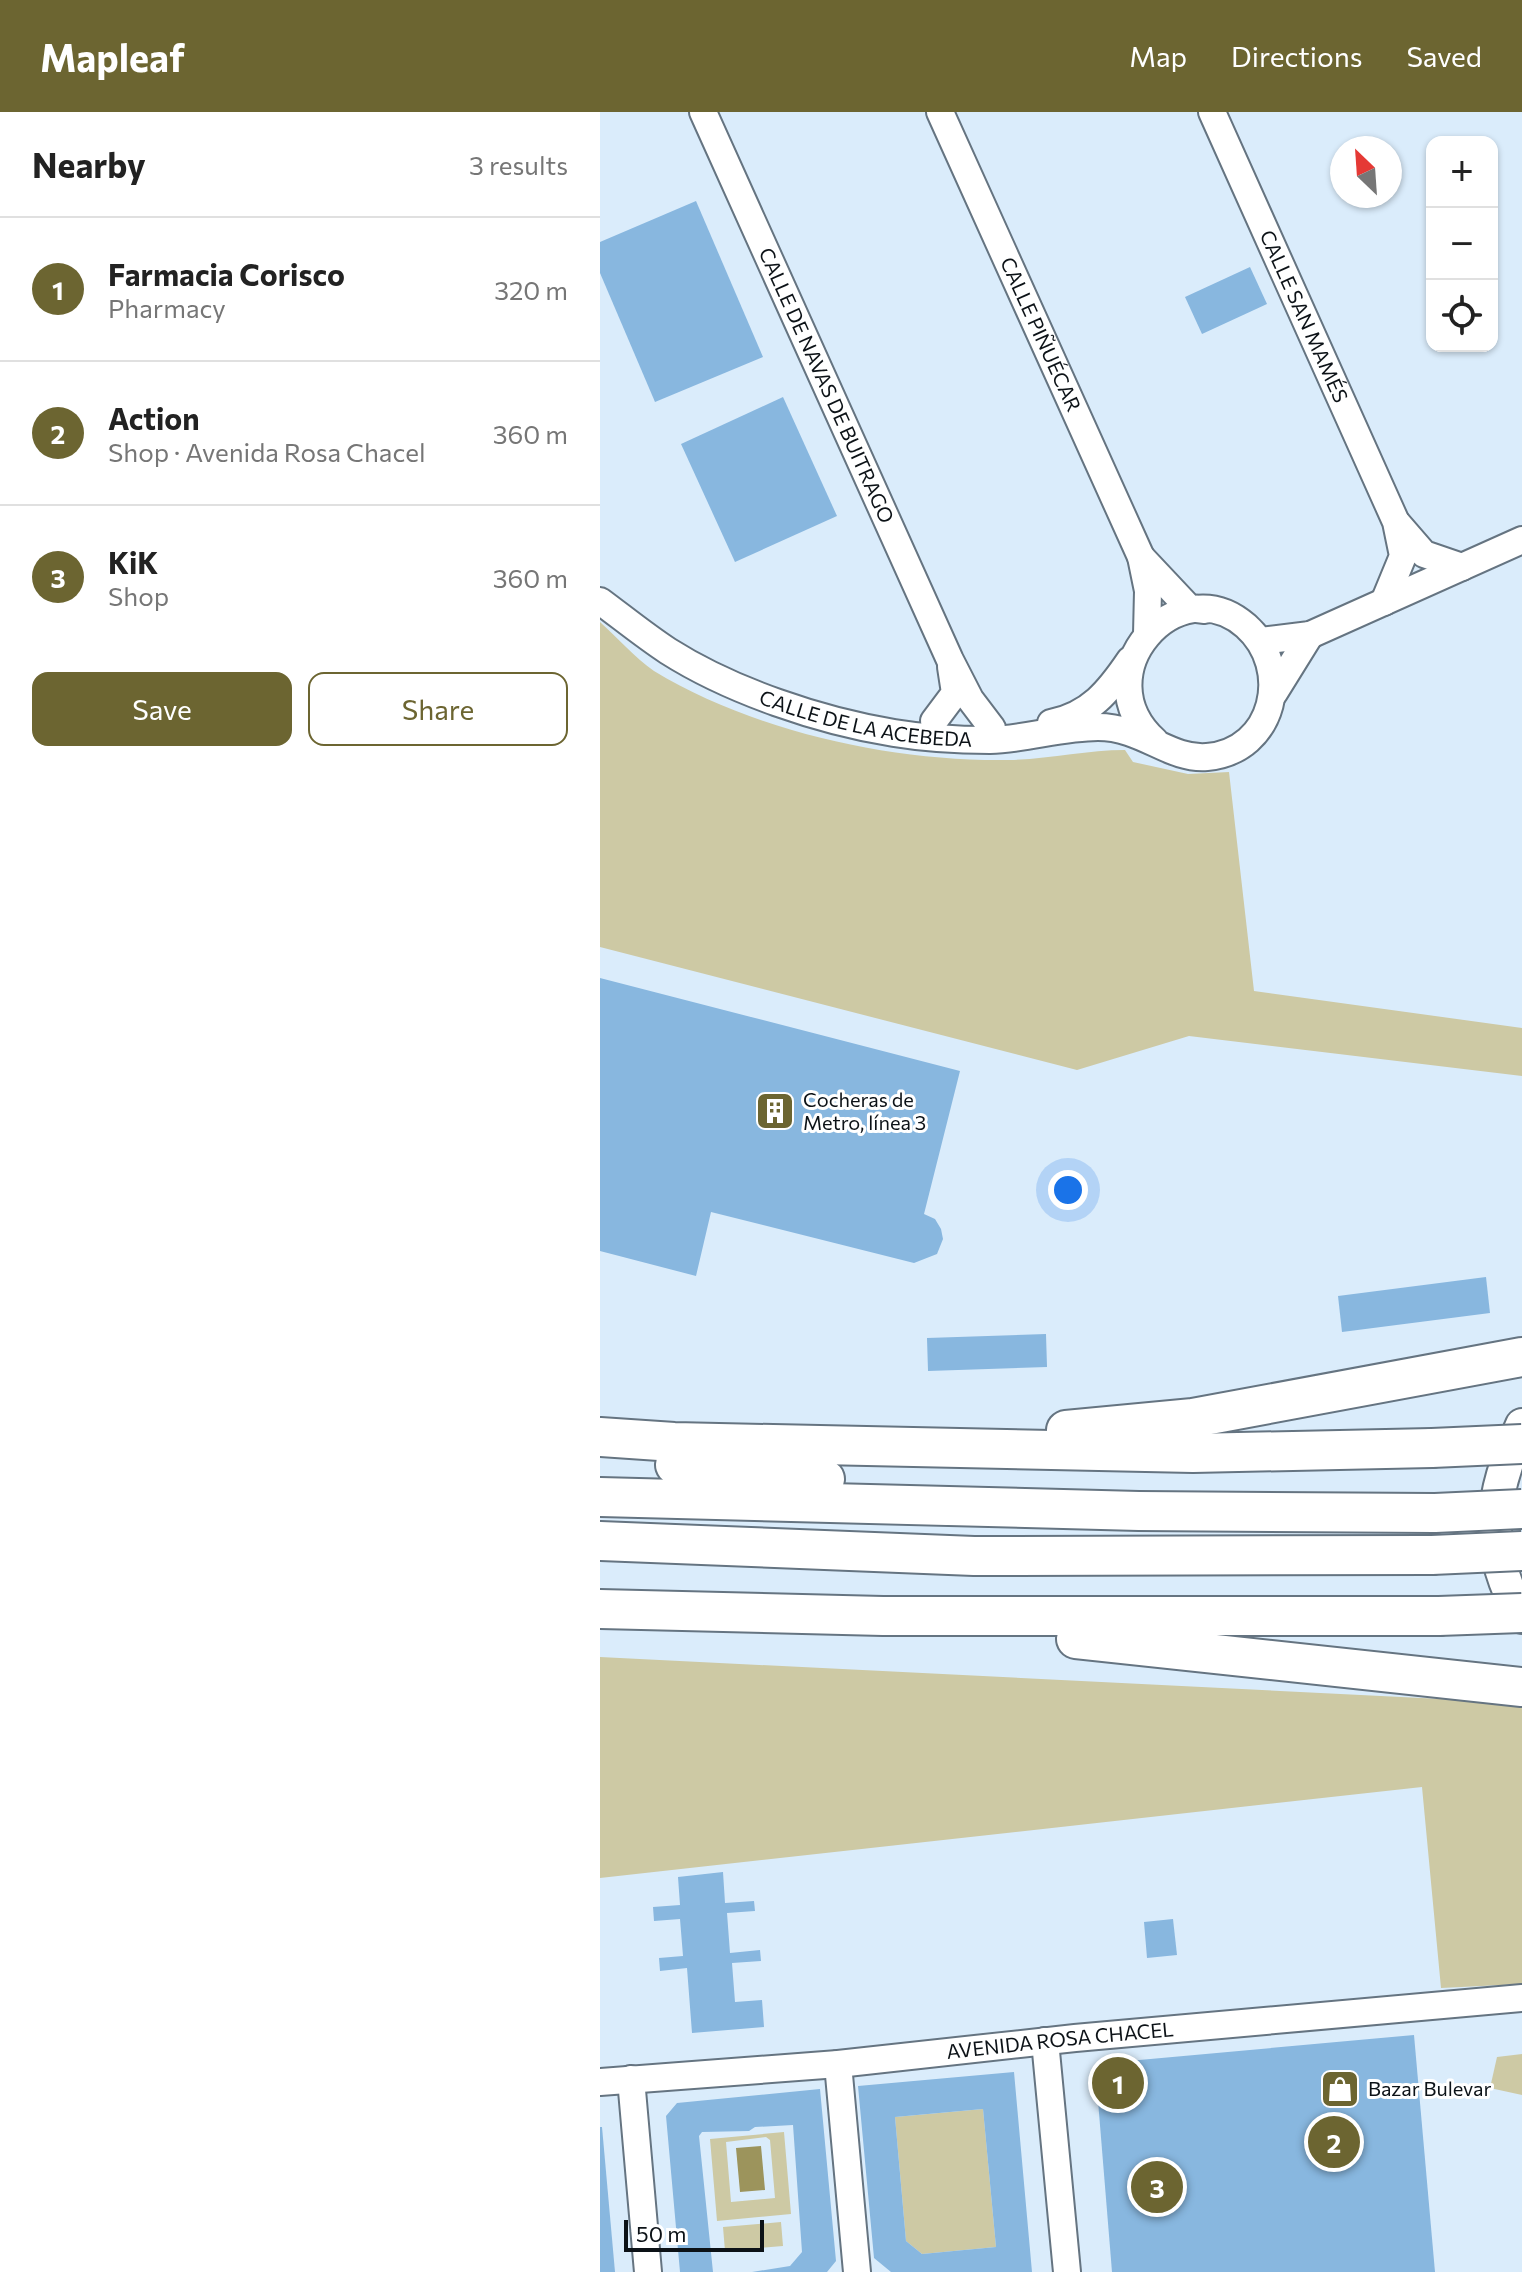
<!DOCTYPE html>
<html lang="en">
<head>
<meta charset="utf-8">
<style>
	:root { --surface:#fff; --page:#f2f2f2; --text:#222; --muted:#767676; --line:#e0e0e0; --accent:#6c6531 }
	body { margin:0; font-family:Commissioner,sans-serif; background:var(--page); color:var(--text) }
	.controls { position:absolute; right:24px; top:24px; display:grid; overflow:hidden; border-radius:16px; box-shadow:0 2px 6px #0004 }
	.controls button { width:72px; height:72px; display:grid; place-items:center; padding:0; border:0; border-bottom:2px solid var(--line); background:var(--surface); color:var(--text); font:40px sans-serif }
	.compass { position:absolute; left:730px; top:24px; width:72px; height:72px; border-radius:50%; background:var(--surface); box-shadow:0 2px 6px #0004; rotate:335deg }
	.scale { position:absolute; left:24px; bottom:20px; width:140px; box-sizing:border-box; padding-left:8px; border:4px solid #0c1217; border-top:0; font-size:22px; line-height:28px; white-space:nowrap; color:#0c1217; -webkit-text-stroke:6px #fff; paint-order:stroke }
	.you { position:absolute; left:468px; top:1078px; width:28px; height:28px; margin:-20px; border:6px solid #fff; border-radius:50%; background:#1a73e8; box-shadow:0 0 0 12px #1a73e833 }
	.badge { display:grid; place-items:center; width:52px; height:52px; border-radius:50%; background:var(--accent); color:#fff; font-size:26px; font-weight:700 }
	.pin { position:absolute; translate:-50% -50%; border:4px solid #fff; box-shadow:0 2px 8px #0006 }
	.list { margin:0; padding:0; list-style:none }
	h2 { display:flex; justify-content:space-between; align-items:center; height:104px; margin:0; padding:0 32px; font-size:34px }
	h2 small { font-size:26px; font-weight:400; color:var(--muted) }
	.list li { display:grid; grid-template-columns:52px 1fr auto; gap:24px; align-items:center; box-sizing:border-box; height:144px; padding:0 32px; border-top:2px solid var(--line) }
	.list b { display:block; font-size:30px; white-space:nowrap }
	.list p { margin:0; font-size:26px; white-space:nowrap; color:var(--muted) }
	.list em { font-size:26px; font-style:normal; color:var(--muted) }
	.actions { display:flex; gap:16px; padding:24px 32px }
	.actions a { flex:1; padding:18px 0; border:2px solid var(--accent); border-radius:16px; text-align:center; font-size:28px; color:var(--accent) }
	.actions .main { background:var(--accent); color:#fff }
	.icon { flex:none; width:44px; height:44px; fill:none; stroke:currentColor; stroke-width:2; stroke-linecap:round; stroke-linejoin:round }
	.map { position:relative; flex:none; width:922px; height:2160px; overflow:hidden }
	header { display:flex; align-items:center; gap:48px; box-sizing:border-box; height:112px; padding:0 40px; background:var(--accent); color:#fff }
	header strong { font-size:38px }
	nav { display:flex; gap:44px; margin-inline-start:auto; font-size:28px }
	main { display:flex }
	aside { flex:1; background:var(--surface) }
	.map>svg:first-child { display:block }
	.green { fill:#cdc9a4; fill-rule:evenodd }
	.water { fill:#9c945c }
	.building { fill:#88b7df; fill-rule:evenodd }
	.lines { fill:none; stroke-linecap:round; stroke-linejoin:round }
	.minor-casing { stroke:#657481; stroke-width:30 }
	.major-casing { stroke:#657481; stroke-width:36 }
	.highway-casing { stroke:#657481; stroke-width:42 }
	.minor { stroke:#fff; stroke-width:26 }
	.major { stroke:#fff; stroke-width:32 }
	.highway { stroke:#fff; stroke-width:38 }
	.highway-bridge-casing { stroke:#657481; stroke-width:42; stroke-linecap:butt }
	.highway-bridge { stroke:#fff; stroke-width:38 }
	.labels { text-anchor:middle; stroke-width:6; stroke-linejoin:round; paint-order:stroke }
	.street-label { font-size:20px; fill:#0c1217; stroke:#fff }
	.poi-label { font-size:20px; fill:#0c1217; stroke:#fff; text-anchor:start }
</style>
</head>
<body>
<header>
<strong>Mapleaf</strong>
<nav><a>Map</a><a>Directions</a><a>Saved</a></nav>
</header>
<main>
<aside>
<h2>Nearby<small>3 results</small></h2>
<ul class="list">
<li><span class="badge">1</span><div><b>Farmacia Corisco</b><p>Pharmacy</p></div><em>320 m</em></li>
<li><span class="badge">2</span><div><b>Action</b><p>Shop · Avenida Rosa Chacel</p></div><em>360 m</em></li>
<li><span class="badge">3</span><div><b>KiK</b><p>Shop</p></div><em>360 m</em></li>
</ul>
<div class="actions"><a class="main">Save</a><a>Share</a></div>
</aside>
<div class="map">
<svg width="922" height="2160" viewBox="0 0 922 2160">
	<rect width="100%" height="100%" fill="#daecfb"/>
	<g class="green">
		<path d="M0,510C17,525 35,546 54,559C155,620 293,650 410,648C449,647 487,638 525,638L533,650L588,662L629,660L654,879L922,916V964L589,924L477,958L0,835Z"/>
		<polygon points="0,1545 922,1591 922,1872 841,1876 822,1675 0,1766"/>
		<polygon points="922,1942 922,1983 890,1976 897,1945"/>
		<polygon points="383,1997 396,2135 322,2142 306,2129 295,2005"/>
		<path d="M184,2020L191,2102L117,2109L110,2027ZM166,2025L170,2028L175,2086L131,2090L126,2030Z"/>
		<polygon points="181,2110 183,2134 125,2139 123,2115"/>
	</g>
	<polygon class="water" points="161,2034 165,2078 140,2080 136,2036"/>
	<g class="building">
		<polygon points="96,89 163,245 55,290 0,161 0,130"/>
		<polygon points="650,155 667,192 602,222 585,185"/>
		<polygon points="183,285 237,404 135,450 81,332"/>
		<polygon points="0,866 360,959 324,1102 335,1107 341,1117 343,1127 337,1142 314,1151 111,1100 96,1164 0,1139"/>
		<polygon points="886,1165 890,1201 742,1220 738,1184"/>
		<polygon points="446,1222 447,1255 328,1259 327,1226"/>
		<polygon points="123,1760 125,1791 154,1789 155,1799 127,1801 130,1841 160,1838 161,1849 132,1851 135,1890 162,1888 164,1915 92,1921 87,1856 60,1859 59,1846 83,1844 80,1807 54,1809 53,1795 80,1793 78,1765"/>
		<polygon points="573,1807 577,1843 547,1846 544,1810"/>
		<polygon points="814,1923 835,2160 512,2160 495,1952"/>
		<path d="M414,1960L432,2160H291L274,2146L258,1974ZM383,1997L396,2135L322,2142L306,2129L295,2005Z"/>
		<polygon points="220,1977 236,2149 227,2160 152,2160 190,2154 202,2140 193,2013 155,2015 149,2019 102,2020 99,2024 113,2160 80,2160 66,2004 77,1991"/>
		<polygon points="0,2015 2,2015 15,2160 0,2160"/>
	</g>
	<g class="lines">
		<g class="minor-casing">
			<g id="minor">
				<path id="s1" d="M103,0L350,548L370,587L392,616"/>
				<path id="s2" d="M340,0L541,445L548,479L547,522"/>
				<path id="s3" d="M612,0L796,410L803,444L784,490"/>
				<polyline points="798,412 824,442 862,455"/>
				<polyline points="541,445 589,496 605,498"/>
				<path id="s4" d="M0,489C23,506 45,524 68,539C131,579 220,609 294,621C324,626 360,628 390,628C426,627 462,615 498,615C543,615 569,648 607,645C675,639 693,556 646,514C578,454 481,562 555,629"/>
				<polyline points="661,529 710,523 922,428"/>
				<polyline points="674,581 710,523"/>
				<polyline points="334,609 355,581 351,555"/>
				<path d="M451,611C490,603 509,579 530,548"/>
				<polyline points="445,1929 467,2160"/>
				<polyline points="238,1952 257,2160"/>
				<polyline points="31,1967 48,2160"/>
				<path id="s5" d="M0,1970L238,1952L475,1926L922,1886"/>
			</g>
		</g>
		<g class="major-casing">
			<path id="major" d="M922,1313C890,1384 882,1435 922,1505"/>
		</g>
		<g class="highway-casing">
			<g id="highway">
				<polyline points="466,1318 593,1306 922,1245"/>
				<polyline points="0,1325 74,1330 593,1341 832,1336"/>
				<polyline points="75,1353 225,1367"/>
				<polyline points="0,1385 539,1399 835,1401"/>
				<polyline points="0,1429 374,1444 832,1443"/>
				<polyline points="0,1497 283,1504 839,1504"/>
				<polyline points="476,1527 922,1575"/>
			</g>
		</g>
		<use href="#minor" class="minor"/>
		<use href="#major" class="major"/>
		<use href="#highway" class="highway"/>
		<g class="highway-bridge-casing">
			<g id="highway-bridge">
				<polyline points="832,1336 922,1332"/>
				<polyline points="835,1401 922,1397"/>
				<polyline points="832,1443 922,1439"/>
				<polyline points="839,1504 922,1501"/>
			</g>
		</g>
		<use href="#highway-bridge" class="highway-bridge"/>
	</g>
	<defs>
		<g id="building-square" transform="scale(2)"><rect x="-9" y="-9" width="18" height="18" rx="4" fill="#6c6531" stroke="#fff"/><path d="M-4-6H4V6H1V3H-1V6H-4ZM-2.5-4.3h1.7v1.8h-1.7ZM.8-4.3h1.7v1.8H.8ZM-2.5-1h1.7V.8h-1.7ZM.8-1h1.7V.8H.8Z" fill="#fff"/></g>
		<g id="shop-square" transform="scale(2)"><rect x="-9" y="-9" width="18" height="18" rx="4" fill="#6c6531" stroke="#fff"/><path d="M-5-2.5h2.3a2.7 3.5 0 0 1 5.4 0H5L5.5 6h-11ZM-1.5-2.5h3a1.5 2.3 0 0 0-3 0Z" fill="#fff"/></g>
	</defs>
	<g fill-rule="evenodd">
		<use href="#building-square" x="175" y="999"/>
		<use href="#shop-square" x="740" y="1977"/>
	</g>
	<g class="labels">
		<g class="street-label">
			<text dy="7" stroke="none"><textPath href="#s3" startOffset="224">CALLE SAN MAMÉS</textPath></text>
			<text dy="7" stroke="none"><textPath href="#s2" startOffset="244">CALLE PIÑUÉCAR</textPath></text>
			<text dy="7" stroke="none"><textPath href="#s1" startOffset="300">CALLE DE NAVAS DE BUITRAGO</textPath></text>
			<text dy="7" stroke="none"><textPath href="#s4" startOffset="296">CALLE DE LA ACEBEDA</textPath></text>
			<text dy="7" stroke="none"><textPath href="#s5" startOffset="462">AVENIDA ROSA CHACEL</textPath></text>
		</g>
		<g class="poi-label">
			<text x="203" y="995">Cocheras de<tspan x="203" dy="23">Metro, línea 3</tspan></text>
			<text x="768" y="1984">Bazar Bulevar</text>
		</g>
	</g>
</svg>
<div class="controls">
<button>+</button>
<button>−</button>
<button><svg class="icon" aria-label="locate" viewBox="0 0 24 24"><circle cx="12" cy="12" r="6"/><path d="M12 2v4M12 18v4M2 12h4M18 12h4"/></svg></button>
</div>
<svg class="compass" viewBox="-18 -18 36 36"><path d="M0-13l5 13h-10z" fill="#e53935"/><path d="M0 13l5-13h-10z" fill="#767676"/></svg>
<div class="scale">50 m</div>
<div class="you"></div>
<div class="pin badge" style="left:518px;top:1971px">1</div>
<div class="pin badge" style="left:734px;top:2030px">2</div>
<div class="pin badge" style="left:557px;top:2075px">3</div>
</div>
</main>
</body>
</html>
